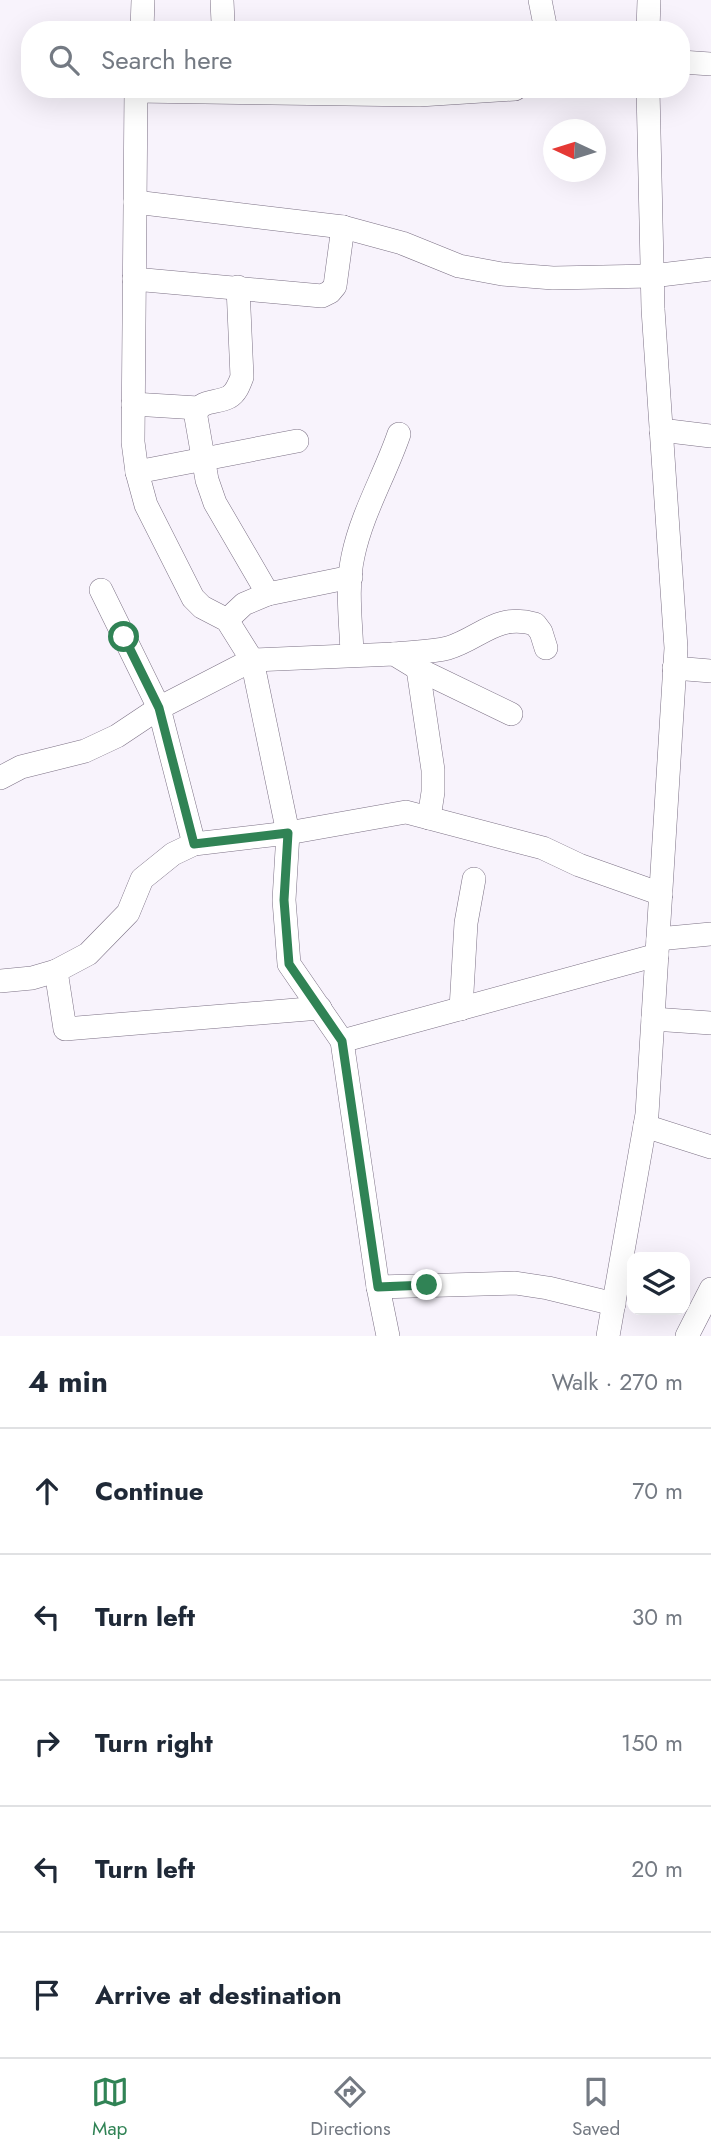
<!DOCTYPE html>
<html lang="en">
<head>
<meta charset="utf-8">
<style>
	:root { --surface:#fff; --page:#f2f2f3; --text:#1f2937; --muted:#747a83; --line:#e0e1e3; --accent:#308355 }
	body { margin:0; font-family:Jost,sans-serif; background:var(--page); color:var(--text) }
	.controls { position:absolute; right:21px; bottom:21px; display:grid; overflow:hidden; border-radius:14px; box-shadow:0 7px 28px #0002 }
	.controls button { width:63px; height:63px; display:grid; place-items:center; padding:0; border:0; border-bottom:2px solid var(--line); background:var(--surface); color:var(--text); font:35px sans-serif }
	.compass { position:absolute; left:543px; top:119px; width:63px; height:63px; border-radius:50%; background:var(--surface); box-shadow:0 7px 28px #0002; rotate:274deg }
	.stop { position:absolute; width:21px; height:21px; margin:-16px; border:5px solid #308355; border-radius:50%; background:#fff }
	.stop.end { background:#308355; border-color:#fff; box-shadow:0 2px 7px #0008 }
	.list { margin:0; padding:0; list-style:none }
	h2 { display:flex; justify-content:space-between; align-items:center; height:91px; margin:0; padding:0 28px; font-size:30px }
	h2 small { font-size:23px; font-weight:400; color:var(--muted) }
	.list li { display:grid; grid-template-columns:46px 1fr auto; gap:21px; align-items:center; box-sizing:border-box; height:126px; padding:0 28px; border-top:2px solid var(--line) }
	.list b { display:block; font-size:26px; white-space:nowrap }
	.list em { font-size:23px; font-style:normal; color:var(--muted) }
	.icon { flex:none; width:38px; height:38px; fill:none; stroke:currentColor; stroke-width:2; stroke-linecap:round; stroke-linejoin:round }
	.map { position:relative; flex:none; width:711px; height:1336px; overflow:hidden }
	.search { position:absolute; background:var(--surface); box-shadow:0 7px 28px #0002; left:21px; right:21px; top:21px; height:77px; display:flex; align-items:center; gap:18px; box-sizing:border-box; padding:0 24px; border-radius:28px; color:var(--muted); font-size:26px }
	.sheet { height:721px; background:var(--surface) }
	nav { display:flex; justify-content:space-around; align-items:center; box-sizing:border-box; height:98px; border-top:2px solid var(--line); background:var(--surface); font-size:19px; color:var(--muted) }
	nav a { display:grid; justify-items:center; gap:4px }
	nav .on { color:var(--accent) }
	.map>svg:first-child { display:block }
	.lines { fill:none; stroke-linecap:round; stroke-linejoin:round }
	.street-casing { stroke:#7c7185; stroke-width:24 }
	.street { stroke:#fff; stroke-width:23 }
	.route { stroke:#308355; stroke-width:9 }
</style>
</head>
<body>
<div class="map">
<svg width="711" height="1336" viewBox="0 0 711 1336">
	<rect width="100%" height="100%" fill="#f8f3fc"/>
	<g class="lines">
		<g class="street-casing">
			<g id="street">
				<polyline points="540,0 546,30"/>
				<polyline points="142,30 143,0"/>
				<polyline points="221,30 223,23 222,0"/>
				<polyline points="648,30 649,0"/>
				<polyline points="681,62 711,64"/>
				<polyline points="136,89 133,442 137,472 146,505 193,598 202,607 227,620 252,660 288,833 284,900 289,964 342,1041 378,1287 388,1336"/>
				<polyline points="135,91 419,95 515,89"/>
				<polyline points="135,202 343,227 402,243 459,266 502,274 553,278 652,276 711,269"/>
				<polyline points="134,279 322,296 330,292 335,286 343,227"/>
				<path d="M238,287L242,377C239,385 236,393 229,397C216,404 197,399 196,417L207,480L215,503L268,594"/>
				<polyline points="133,404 198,408"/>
				<polyline points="661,430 711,436"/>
				<polyline points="137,472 297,441"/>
				<polyline points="101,590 159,708 194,844"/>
				<polyline points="227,620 244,604 268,594 351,577"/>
				<path d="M352,654C351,622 346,588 353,556C362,513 385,475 399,434"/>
				<path d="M394,654C412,652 432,652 448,648C481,638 496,613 535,624L541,632L546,648"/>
				<polyline points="674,668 711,671"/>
				<polyline points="418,669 433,770 433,792 429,818"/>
				<polyline points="0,778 21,767 85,751 117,736 159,708 252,660 394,654 422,671 511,714"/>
				<polyline points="658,939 711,934"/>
				<polyline points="0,981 32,978 56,971"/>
				<polyline points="320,1008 65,1029 56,971 88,954 128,913 142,879 173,854 194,844 288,833 406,812 543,848 579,865 661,894"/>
				<polyline points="461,1009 466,923 474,879"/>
				<polyline points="653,1019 711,1023"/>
				<polyline points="342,1041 657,955"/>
				<polyline points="645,1126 711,1147"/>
				<polyline points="378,1287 515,1283 548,1288 614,1304"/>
				<polyline points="608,1336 647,1114 676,648 653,309 648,89"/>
				<polyline points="687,1336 711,1289"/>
			</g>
		</g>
		<use href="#street" class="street"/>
	</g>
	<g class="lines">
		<polyline class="route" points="124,637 159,708 194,844 288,833 284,900 289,964 342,1041 378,1287 427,1285"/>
	</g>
</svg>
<div class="controls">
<button><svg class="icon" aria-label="layers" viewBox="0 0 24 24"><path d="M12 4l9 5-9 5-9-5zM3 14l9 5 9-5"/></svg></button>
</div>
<svg class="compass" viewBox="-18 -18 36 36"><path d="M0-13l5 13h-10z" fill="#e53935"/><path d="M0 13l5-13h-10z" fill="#747a83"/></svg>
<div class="stop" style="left:124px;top:637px"></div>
<div class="stop end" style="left:427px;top:1285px"></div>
<div class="search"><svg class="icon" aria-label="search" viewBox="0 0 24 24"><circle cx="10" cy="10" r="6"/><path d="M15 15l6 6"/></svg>Search here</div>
</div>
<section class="sheet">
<h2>4 min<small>Walk · 270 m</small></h2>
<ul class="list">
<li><svg class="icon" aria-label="ahead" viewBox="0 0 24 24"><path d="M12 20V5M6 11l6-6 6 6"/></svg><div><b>Continue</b></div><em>70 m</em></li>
<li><svg class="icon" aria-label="left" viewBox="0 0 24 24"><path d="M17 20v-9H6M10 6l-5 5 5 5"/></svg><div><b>Turn left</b></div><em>30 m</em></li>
<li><svg class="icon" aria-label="right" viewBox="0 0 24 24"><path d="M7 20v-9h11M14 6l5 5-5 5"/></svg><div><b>Turn right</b></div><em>150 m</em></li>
<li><svg class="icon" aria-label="left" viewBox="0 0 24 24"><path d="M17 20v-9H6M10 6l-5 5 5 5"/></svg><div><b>Turn left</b></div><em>20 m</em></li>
<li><svg class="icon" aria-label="arrive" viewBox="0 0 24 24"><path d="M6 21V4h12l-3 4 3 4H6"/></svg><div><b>Arrive at destination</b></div></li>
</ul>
</section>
<nav>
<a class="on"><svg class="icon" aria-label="map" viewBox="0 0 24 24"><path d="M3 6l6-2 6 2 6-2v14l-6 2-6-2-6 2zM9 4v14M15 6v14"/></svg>Map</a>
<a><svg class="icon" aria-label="directions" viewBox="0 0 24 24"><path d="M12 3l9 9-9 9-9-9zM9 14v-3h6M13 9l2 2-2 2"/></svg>Directions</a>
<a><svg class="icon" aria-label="saved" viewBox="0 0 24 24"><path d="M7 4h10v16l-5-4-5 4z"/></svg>Saved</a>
</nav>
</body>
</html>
